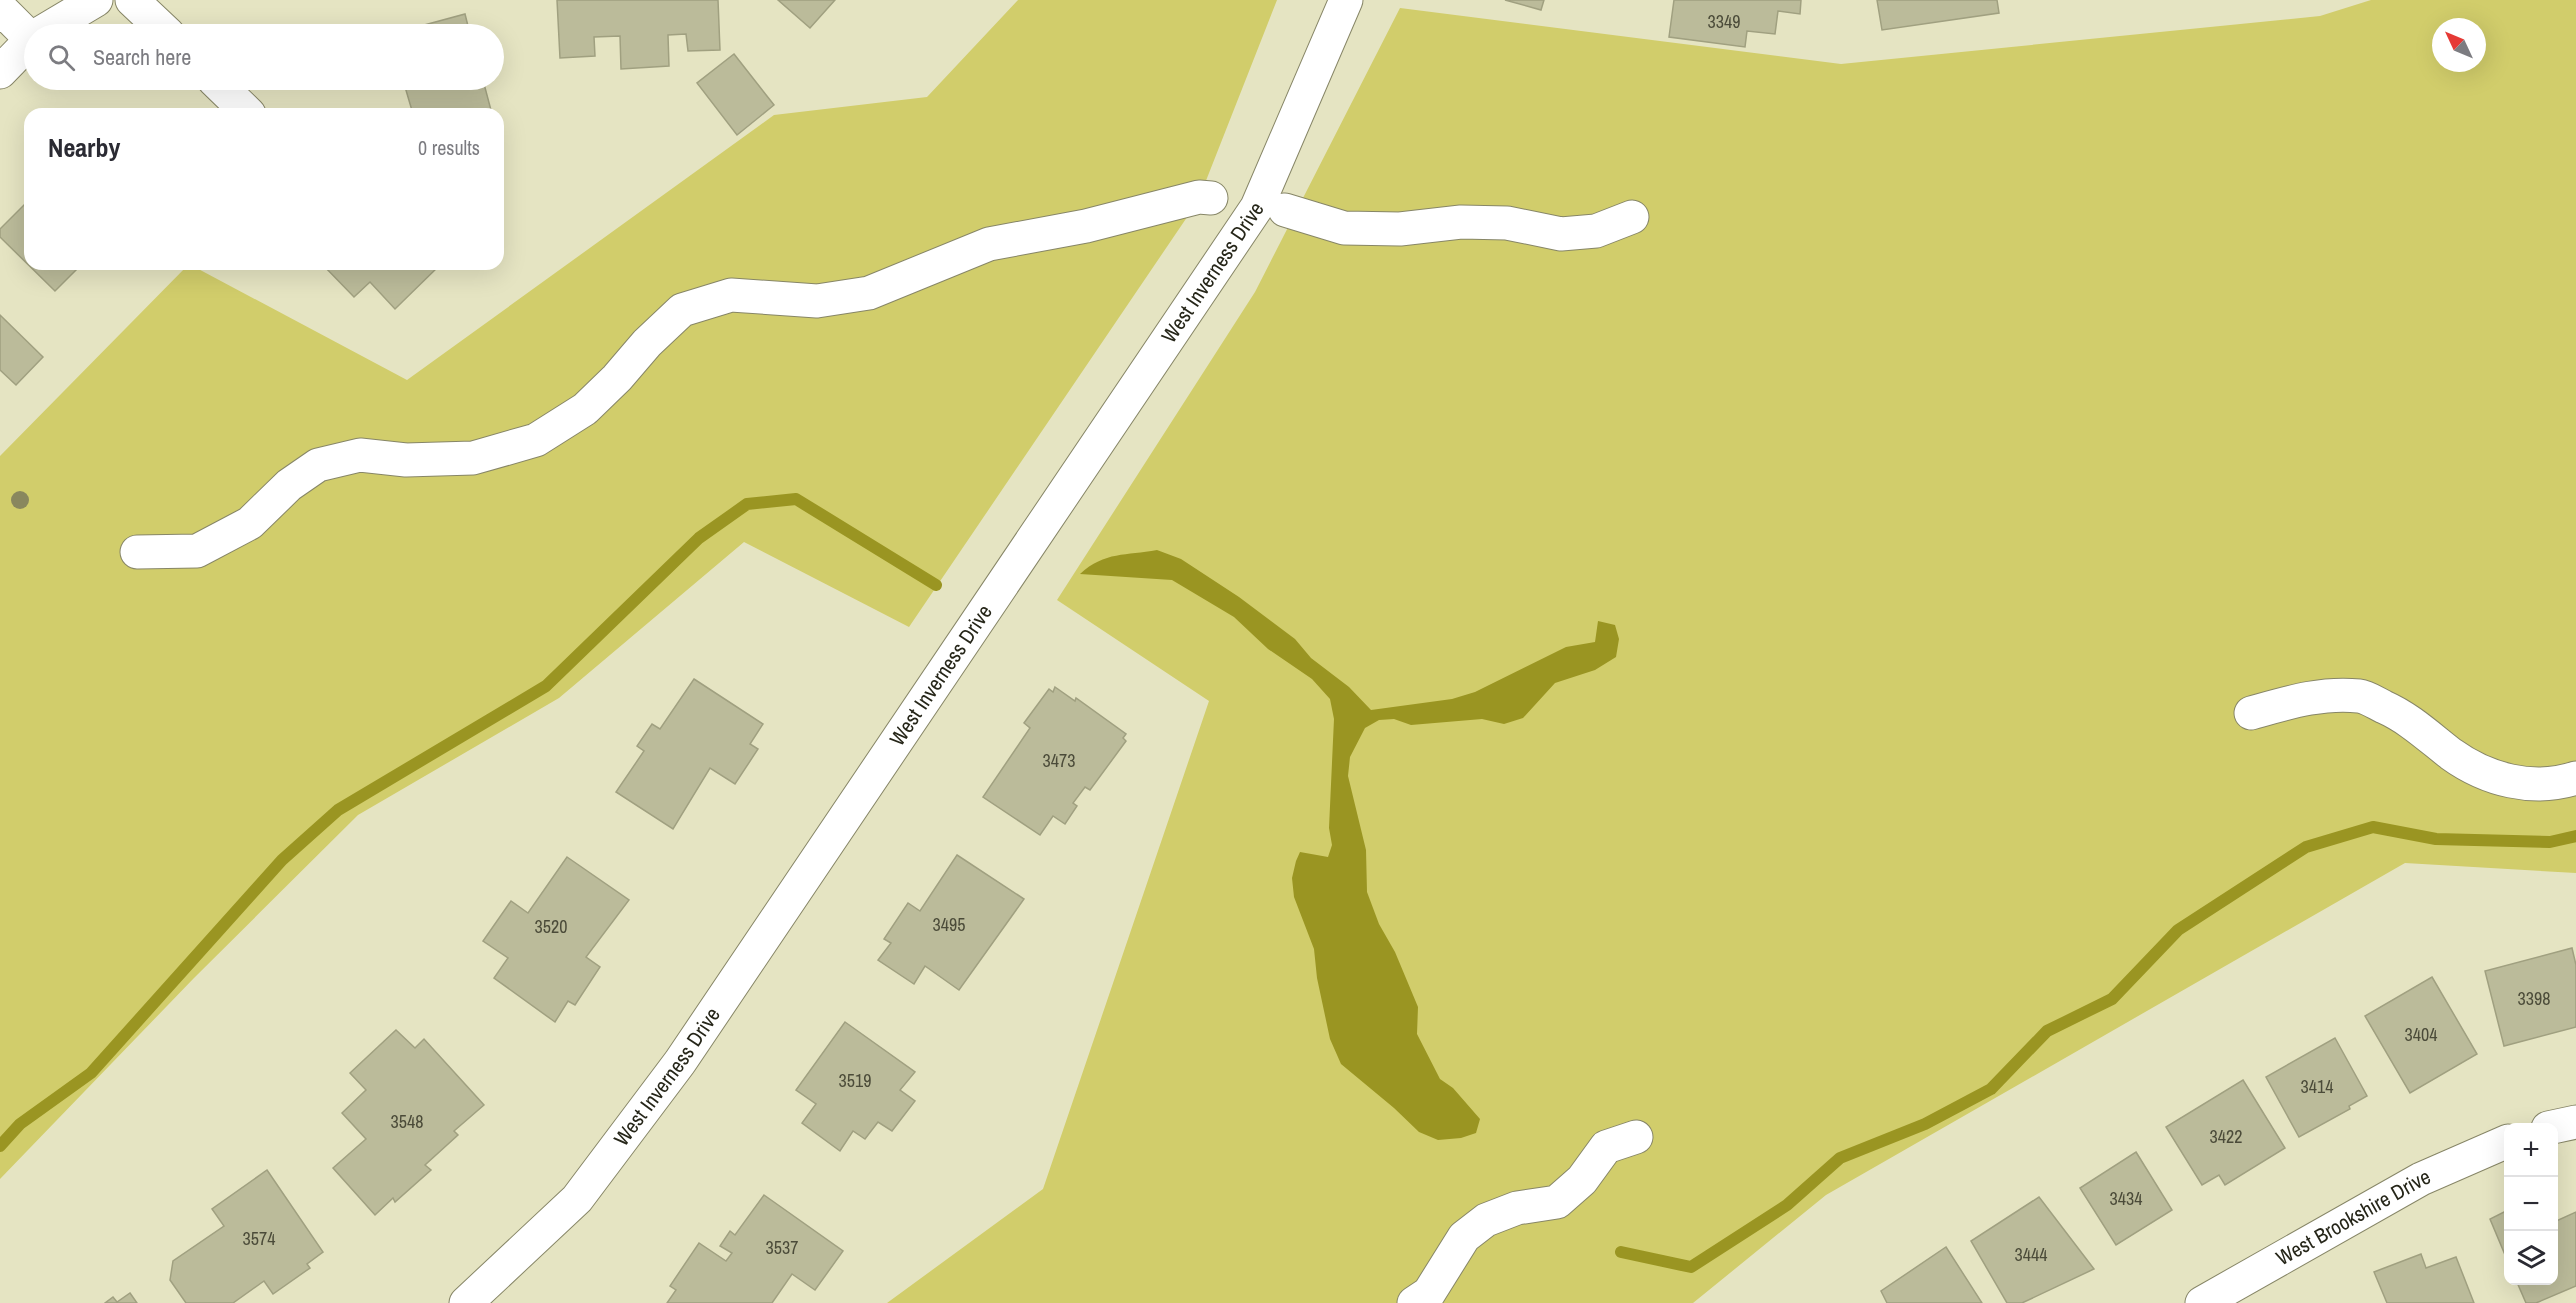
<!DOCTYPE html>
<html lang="en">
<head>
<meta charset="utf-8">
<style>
	:root { --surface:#fff; --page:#f2f2f3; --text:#2b2b33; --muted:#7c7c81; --line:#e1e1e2 }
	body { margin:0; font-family:"Archivo Narrow",sans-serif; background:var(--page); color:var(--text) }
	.controls { position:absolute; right:18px; bottom:18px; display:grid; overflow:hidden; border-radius:12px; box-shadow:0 6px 24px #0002 }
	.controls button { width:54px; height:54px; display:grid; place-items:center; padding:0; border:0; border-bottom:2px solid var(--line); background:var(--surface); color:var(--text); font:30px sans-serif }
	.compass { position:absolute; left:2432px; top:18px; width:54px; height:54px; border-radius:50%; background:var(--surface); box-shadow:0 6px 24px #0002; rotate:314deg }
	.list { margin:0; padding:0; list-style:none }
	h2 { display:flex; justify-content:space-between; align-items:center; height:78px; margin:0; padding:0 24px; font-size:26px }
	h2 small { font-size:20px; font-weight:400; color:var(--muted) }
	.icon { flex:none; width:33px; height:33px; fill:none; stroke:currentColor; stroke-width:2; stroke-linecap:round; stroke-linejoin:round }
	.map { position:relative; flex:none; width:2576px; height:1303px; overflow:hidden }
	.search { position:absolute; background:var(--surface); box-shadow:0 6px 24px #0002; left:24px; top:24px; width:480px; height:66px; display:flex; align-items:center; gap:15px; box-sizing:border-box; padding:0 21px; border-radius:33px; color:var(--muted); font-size:22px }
	.panel { position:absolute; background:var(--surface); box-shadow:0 6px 24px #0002; left:24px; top:108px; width:480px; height:162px; border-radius:18px }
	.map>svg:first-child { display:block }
	.green { fill:#d1cd6b; fill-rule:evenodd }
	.water { fill:#9a9522 }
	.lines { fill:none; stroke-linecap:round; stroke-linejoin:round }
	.stream { stroke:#9a9522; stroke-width:12 }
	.building { fill:#bbbb9a; stroke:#a0a080; stroke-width:1.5 }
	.minor-casing { stroke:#878667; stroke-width:35 }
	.minor { stroke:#fff; stroke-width:33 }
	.tree { fill:#89875e }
	.labels { text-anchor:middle; stroke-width:4.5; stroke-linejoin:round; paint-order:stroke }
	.number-label { font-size:18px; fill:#4b4b39 }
	.street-label { font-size:21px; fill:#262619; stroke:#e5e4c2 }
</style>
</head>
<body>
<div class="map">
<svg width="2576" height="1303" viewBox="0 0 2576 1303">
	<rect width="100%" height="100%" fill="#e5e4c2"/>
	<g class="green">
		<polygon points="1018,0 1277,0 1198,201 909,627 744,542 559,698 358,815 194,978 0,1179 0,456 189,264 407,380 774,115 927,97"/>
		<path d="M2371,0H2576V873L2405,863L1826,1195L1693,1303H887L1043,1189L1209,701L1057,600L1255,292L1400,8L1841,64L2320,16ZM2441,27H2477V63H2441Z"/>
	</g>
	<path class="water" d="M1157,550L1181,559L1239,597L1295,639L1311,658L1349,687L1371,710L1452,699L1475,692L1566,647L1595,642L1598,621L1615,625L1619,639L1616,657L1595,670L1555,683L1523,718L1504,724L1482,719L1411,725L1394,719L1379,720L1365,728L1350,757L1348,776L1366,850L1367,892L1379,924L1395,952L1418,1007L1417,1034L1440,1079L1453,1088L1480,1119L1476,1133L1461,1138L1438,1140L1419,1132L1394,1108L1341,1064L1330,1039L1317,978L1314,949L1294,897L1292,878L1296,861L1300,852L1328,857L1332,845L1329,828L1334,719L1330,699L1312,679L1268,649L1234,617L1172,580L1080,574C1105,551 1126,556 1157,550Z"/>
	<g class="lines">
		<g class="stream">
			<polyline points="0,1146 20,1124 91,1073 282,860 338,810 546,686 699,538 747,504 796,499 936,585"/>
			<polyline points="1621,1252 1691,1267 1787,1205 1840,1158 1925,1124 1991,1089 2047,1031 2112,999 2178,930 2306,847 2373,827 2436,839 2550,842 2576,836"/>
		</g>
	</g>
	<g class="building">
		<polygon points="557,0 718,0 720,50 688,51 686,34 668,35 669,66 621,69 620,36 594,37 595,56 560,58"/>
		<polygon points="778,0 835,0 810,28"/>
		<polygon points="1505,0 1544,0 1541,10"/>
		<polygon points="1674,0 1801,0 1800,14 1778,11 1775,34 1747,31 1745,47 1669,37"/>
		<polygon points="1877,0 1997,0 1999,13 1882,30"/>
		<polygon points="465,14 470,34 391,34"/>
		<polygon points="734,54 774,105 737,135 697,83"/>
		<polygon points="403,80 483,80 492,114 413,114"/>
		<polygon points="30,199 30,264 82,264 55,291 0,237 0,229"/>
		<polygon points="322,264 441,264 395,309 370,282 354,297"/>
		<polygon points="0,315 43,357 16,385 0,370"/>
		<polygon points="694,679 763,724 750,744 758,749 735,784 710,768 673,829 616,792 644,751 637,746 652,724 660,729"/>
		<polygon points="1055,687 1075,701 1076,698 1126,734 1123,738 1126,741 1090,790 1085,787 1073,803 1077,806 1065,824 1053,816 1040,835 983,797 1030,728 1024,723 1049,689 1053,692"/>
		<polygon points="957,855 1024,899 959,990 925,966 914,984 878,960 891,943 884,939 908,903 920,911"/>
		<polygon points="567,857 629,900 586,957 600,967 575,1005 568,1001 555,1022 494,978 508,958 483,941 511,901 528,913"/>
		<polygon points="2572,948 2576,965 2576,1027 2504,1046 2485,971"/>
		<polygon points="2432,977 2477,1054 2410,1093 2365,1016"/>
		<polygon points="845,1022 915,1072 900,1090 915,1101 892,1131 878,1122 865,1139 853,1131 840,1151 802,1123 816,1104 796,1090"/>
		<polygon points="396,1030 415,1048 424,1039 484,1105 454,1131 458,1135 425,1165 431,1170 395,1202 393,1198 375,1215 333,1168 366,1139 342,1113 366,1090 350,1073"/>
		<polygon points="2335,1038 2367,1096 2349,1106 2350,1109 2299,1137 2266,1077"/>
		<polygon points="2243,1080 2285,1148 2225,1185 2219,1175 2202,1185 2166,1127"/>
		<polygon points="2136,1152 2172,1210 2116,1245 2080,1188"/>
		<polygon points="267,1170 323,1252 307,1264 310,1268 273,1294 264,1281 233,1303 186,1303 170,1280 173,1261 224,1226 212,1209"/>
		<polygon points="764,1195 843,1251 815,1290 792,1274 772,1303 667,1303 676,1290 670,1286 699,1243 726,1261 732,1253 720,1246 730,1231 735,1235"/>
		<polygon points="2039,1197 2094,1269 2022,1303 2007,1303 1971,1241"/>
		<polygon points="2508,1210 2508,1262 2490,1219"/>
		<polygon points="2576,1212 2576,1286 2536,1303 2526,1303 2516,1280 2554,1280 2554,1222"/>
		<polygon points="1946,1247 1982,1303 1887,1303 1881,1291"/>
		<polygon points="2421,1254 2426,1268 2456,1257 2474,1303 2387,1303 2374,1272"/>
		<polygon points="130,1293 137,1303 105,1303 113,1297 117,1302"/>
	</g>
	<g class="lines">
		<g class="minor-casing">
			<g id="minor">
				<polyline points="132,0 168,34"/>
				<polyline points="0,8 31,39"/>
				<polyline points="39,34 96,0"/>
				<polyline points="0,72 34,37"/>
				<polyline points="214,80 249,114"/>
				<polyline points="1285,210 1344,228 1400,229 1461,222 1507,223 1561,234 1596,231 1632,217"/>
				<polyline points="137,552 197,551 250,523 289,485 318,465 360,455 406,460 473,458 536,440 585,409 617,378 647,343 682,310 731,295 817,301 869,293 989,244 1086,226 1199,197 1211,198"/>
				<path d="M2251,713C2287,703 2321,692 2359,696C2367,697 2376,703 2384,707C2409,718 2429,737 2451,754C2487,780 2533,792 2576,778"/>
				<polyline points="2548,1128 2576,1122"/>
				<path id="s1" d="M466,1303L577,1199L680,1062L1257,207L1346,0"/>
				<polyline points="1414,1303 1429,1293 1464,1237 1486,1220 1517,1208 1557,1202 1582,1180 1606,1147 1636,1137"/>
				<path id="s2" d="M2202,1303L2421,1179L2508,1141"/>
			</g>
		</g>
		<use href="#minor" class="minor"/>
	</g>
	<circle class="tree" cx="20" cy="500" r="9"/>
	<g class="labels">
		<g class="number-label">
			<text x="1724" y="28">3349</text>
			<text x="1059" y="767">3473</text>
			<text x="949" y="931">3495</text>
			<text x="551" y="933">3520</text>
			<text x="2534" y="1005">3398</text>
			<text x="2421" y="1041">3404</text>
			<text x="855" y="1087">3519</text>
			<text x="2317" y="1093">3414</text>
			<text x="407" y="1128">3548</text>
			<text x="2226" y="1143">3422</text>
			<text x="2126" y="1205">3434</text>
			<text x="259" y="1245">3574</text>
			<text x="782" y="1254">3537</text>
			<text x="2031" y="1261">3444</text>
		</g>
		<g class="street-label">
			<text dy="7" stroke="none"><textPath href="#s1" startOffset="1276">West Inverness Drive</textPath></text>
			<text dy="7" stroke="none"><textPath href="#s1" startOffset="790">West Inverness Drive</textPath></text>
			<text dy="7" stroke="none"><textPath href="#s1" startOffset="304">West Inverness Drive</textPath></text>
			<text dy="7" stroke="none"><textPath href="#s2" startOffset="174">West Brookshire Drive</textPath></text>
		</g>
	</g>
</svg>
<div class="controls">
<button>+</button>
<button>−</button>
<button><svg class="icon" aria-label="layers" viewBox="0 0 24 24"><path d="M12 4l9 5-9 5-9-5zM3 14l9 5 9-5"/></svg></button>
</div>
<svg class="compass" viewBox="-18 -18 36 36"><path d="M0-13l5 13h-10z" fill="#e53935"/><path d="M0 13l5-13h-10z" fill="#7c7c81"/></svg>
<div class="search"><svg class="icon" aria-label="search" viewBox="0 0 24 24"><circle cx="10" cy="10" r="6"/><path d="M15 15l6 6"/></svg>Search here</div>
<section class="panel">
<h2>Nearby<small>0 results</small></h2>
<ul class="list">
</ul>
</section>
</div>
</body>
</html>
